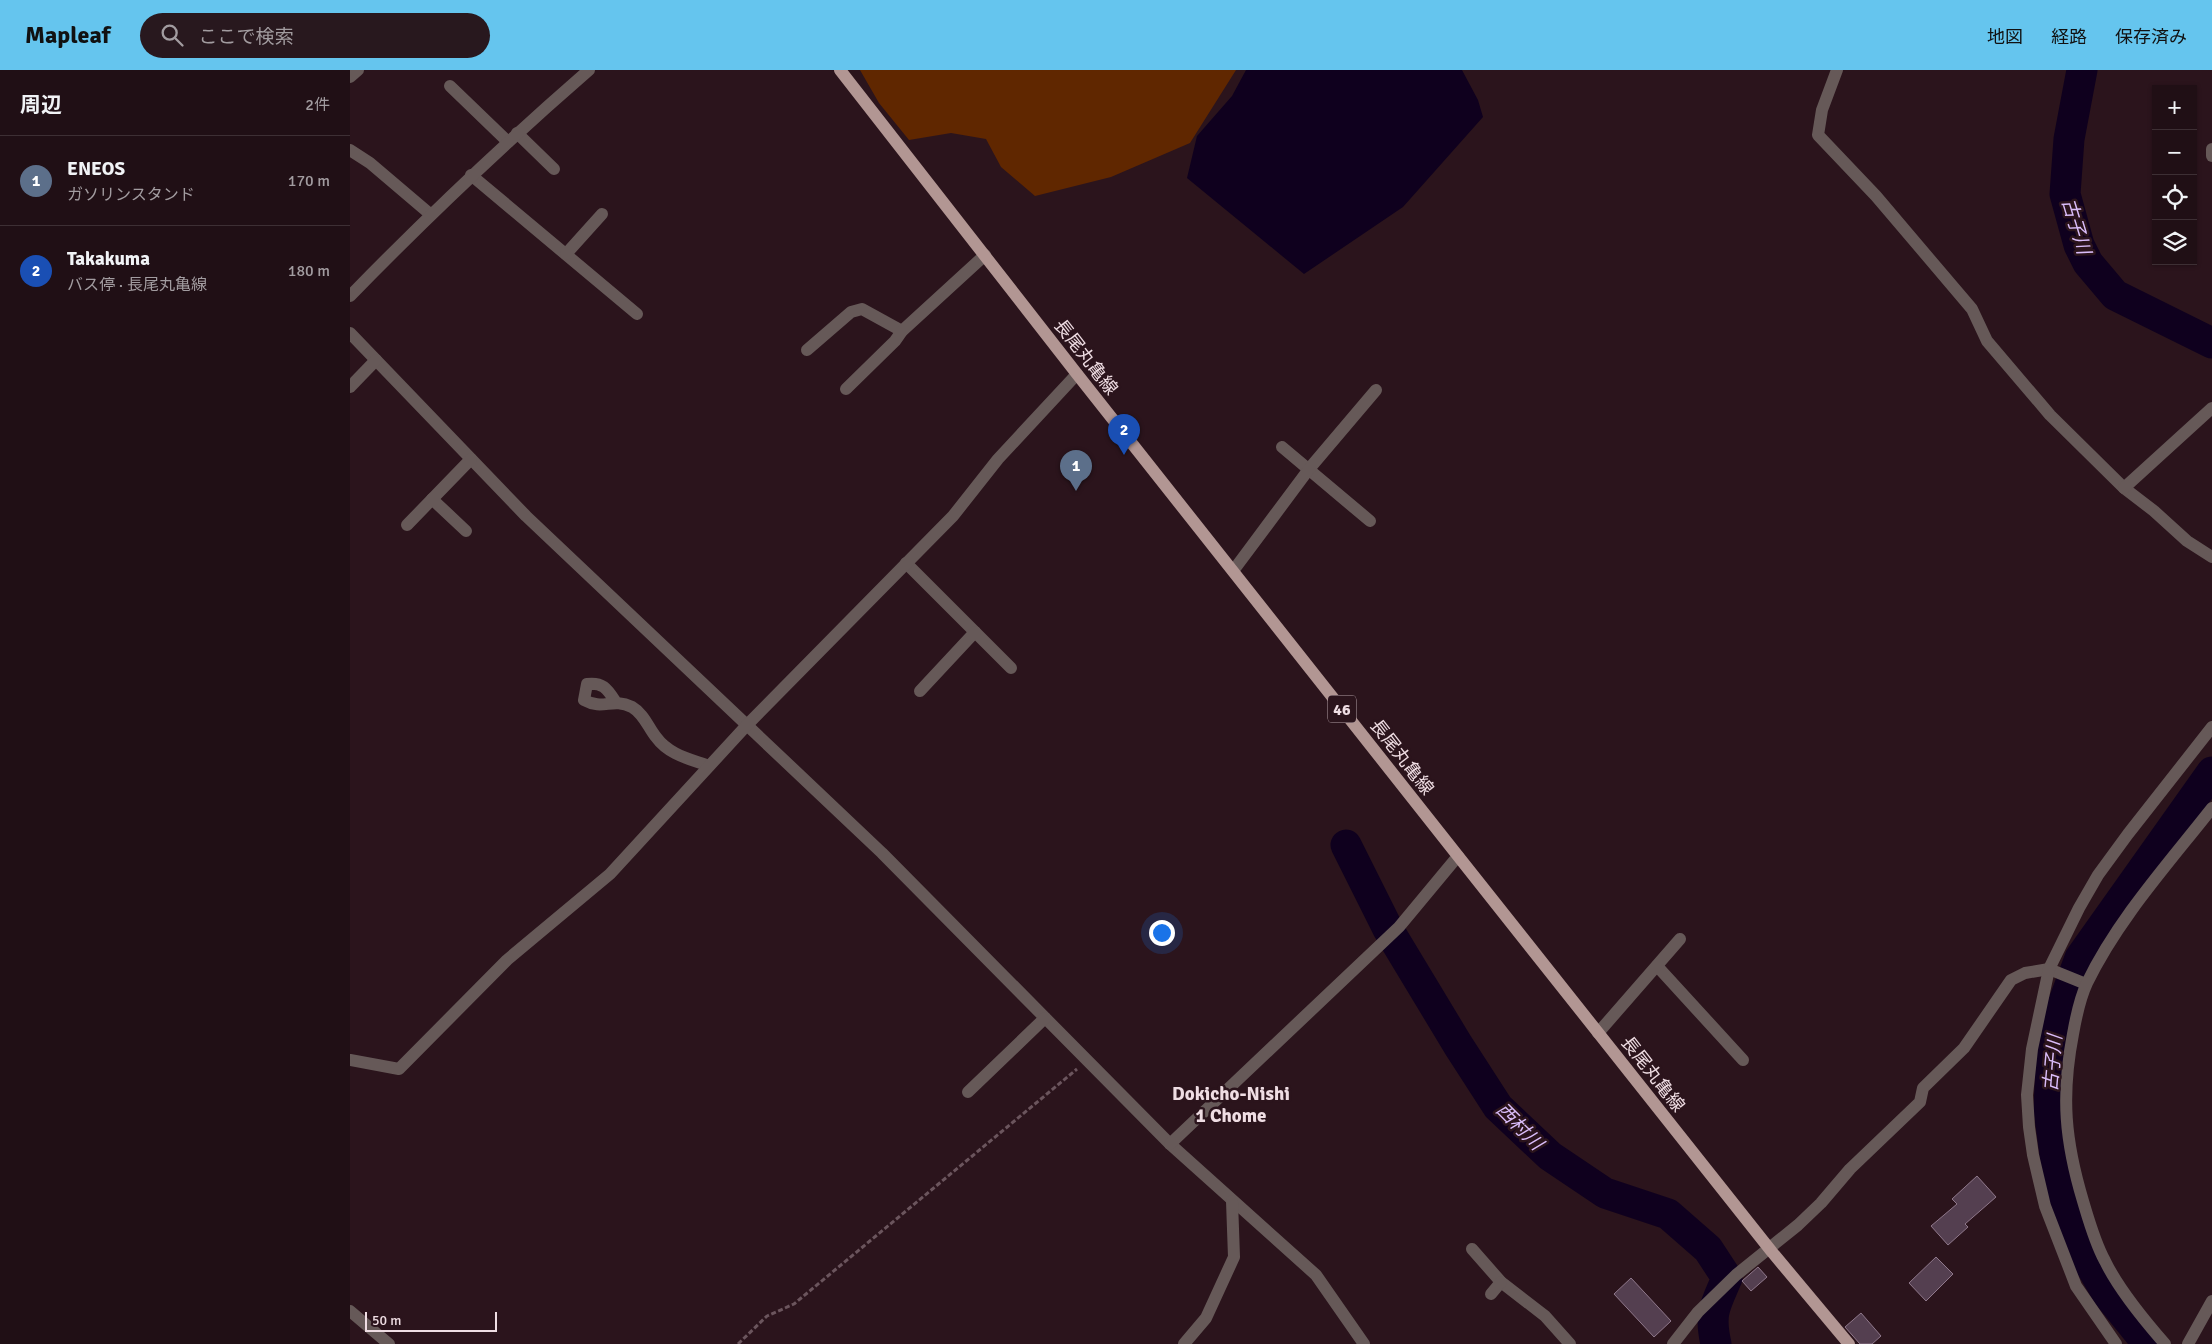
<!DOCTYPE html>
<html lang="ja">
<head>
<meta charset="utf-8">
<style>
	:root { --surface:#200f15; --page:#28181e; --text:#f1f3f6; --muted:#a29ca0; --line:#3d2f34; --accent:#65c5ee }
	body { margin:0; font-family:Signika,"Noto Sans JP",sans-serif; background:var(--page); color:var(--text) }
	.controls { position:absolute; right:15px; top:15px; display:grid; overflow:hidden; border-radius:0px; box-shadow:0 1px 4px #0004 }
	.controls button { width:45px; height:45px; display:grid; place-items:center; padding:0; border:0; border-bottom:1px solid var(--line); background:var(--surface); color:var(--text); font:25px sans-serif }
	.scale { position:absolute; left:15px; bottom:12px; width:132px; box-sizing:border-box; padding-left:5px; border:2px solid #efdde3; border-top:0; font-size:14px; line-height:18px; white-space:nowrap; color:#efdde3; -webkit-text-stroke:4px #2b141c; paint-order:stroke }
	.you { position:absolute; left:811px; top:862px; width:18px; height:18px; margin:-12px; border:4px solid #fff; border-radius:50%; background:#1a73e8; box-shadow:0 0 0 8px #1a73e833 }
	.badge { display:grid; place-items:center; width:32px; height:32px; border-radius:50%; background:var(--accent); color:#fff; font-size:16px; font-weight:700 }
	.pin { position:absolute; translate:-50% -41px; filter:drop-shadow(0 1px 2px #0008) }
	.pin::after { content:''; position:absolute; top:26px; width:18px; height:15px; background:inherit; clip-path:polygon(0 0,100% 0,50% 100%) }
	.list { margin:0; padding:0; list-style:none }
	h2 { display:flex; justify-content:space-between; align-items:center; height:65px; margin:0; padding:0 20px; font-size:21px }
	h2 small { font-size:16px; font-weight:400; color:var(--muted) }
	.list li { display:grid; grid-template-columns:32px 1fr auto; gap:15px; align-items:center; box-sizing:border-box; height:90px; padding:0 20px; border-top:1px solid var(--line) }
	.list b { display:block; font-size:19px; white-space:nowrap }
	.list p { margin:0; font-size:16px; white-space:nowrap; color:var(--muted) }
	.list em { font-size:16px; font-style:normal; color:var(--muted) }
	.icon { flex:none; width:28px; height:28px; fill:none; stroke:currentColor; stroke-width:2; stroke-linecap:round; stroke-linejoin:round }
	.map { position:relative; flex:none; width:1862px; height:1274px; overflow:hidden }
	header { display:flex; align-items:center; gap:30px; box-sizing:border-box; height:70px; padding:0 25px; background:var(--accent); color:#111 }
	header strong { font-size:24px }
	nav { display:flex; gap:28px; margin-inline-start:auto; font-size:18px }
	.search { width:350px; height:45px; background:var(--page); display:flex; align-items:center; gap:12px; box-sizing:border-box; padding:0 18px; border-radius:28px; color:var(--muted); font-size:19px }
	main { display:flex }
	aside { flex:1; background:var(--surface) }
	.map>svg:first-child { display:block }
	.green { fill:#602700 }
	.water { fill:#0f001e }
	.lines { fill:none; stroke-linecap:round; stroke-linejoin:round }
	.river { stroke:#0f001e; stroke-width:31 }
	.building { fill:#543f50; stroke:#8f788b }
	.path { stroke:#6b555d; stroke-width:3; stroke-dasharray:5 2.5; stroke-linecap:butt }
	.minor { stroke:#665958; stroke-width:12 }
	.major { stroke:#b29693; stroke-width:12 }
	.labels { text-anchor:middle; stroke-width:5; stroke-linejoin:round; paint-order:stroke }
	.shield { fill:#2b141c; stroke:#b4a1a7; stroke-width:1 }
	.shield-label { font-size:16px; font-weight:bold; fill:#efdde3 }
	.street-label { font-size:18px; fill:#efdde3; stroke:#2b141c }
	.water-label { font-size:19px; font-style:italic; fill:#dabdfa; stroke:#2b141c }
	.neighbourhood-label { font-size:19px; font-weight:bold; fill:#efdde3; stroke:#2b141c }
</style>
</head>
<body>
<header>
<strong>Mapleaf</strong>
<div class="search"><svg class="icon" aria-label="search" viewBox="0 0 24 24"><circle cx="10" cy="10" r="6"/><path d="M15 15l6 6"/></svg>ここで検索</div>
<nav><a>地図</a><a>経路</a><a>保存済み</a></nav>
</header>
<main>
<aside>
<h2>周辺<small>2件</small></h2>
<ul class="list">
<li><span class="badge" style="background:#5c6f8a">1</span><div><b>ENEOS</b><p>ガソリンスタンド</p></div><em>170 m</em></li>
<li><span class="badge" style="background:#1a4fb4">2</span><div><b>Takakuma</b><p>バス停 · 長尾丸亀線</p></div><em>180 m</em></li>
</ul>
</aside>
<div class="map">
<svg width="1862" height="1274" viewBox="0 0 1862 1274">
	<rect width="100%" height="100%" fill="#2b141c"/>
	<polygon class="green" points="510,0 886,0 840,73 761,107 685,126 651,97 636,69 601,63 559,70 529,33"/>
	<polygon class="water" points="896,0 1112,0 1128,30 1133,47 1053,137 954,204 837,108 847,66 882,26"/>
	<g class="lines">
		<g class="river">
			<polyline points="1732,0 1719,69 1715,124 1729,175 1738,193 1765,225 1862,273"/>
			<path d="M996,775L1038,859L1108,975L1148,1037L1200,1086L1255,1123L1318,1144L1358,1179L1377,1208C1365,1236 1359,1243 1366,1274"/>
			<polyline points="1798,1274 1758,1225 1732,1181 1708,1107 1699,1040 1702,964 1730,888 1862,702"/>
		</g>
	</g>
	<g class="building">
		<polygon points="1627,1106 1646,1127 1615,1154 1618,1157 1598,1175 1581,1156 1607,1134 1602,1129"/>
		<polygon points="1586,1187 1603,1204 1576,1231 1559,1213"/>
		<polygon points="1408,1197 1417,1207 1401,1221 1392,1211"/>
		<polygon points="1281,1208 1321,1251 1304,1267 1264,1224"/>
		<polygon points="1511,1243 1531,1266 1522,1274 1510,1274 1495,1257"/>
	</g>
	<g class="lines">
		<polyline class="path" points="388,1274 417,1246 444,1234 727,999"/>
		<g class="minor">
			<polyline points="1487,0 1472,40 1468,65 1526,126 1622,239 1637,271 1700,345 1774,418 1804,441 1837,471 1862,487"/>
			<polyline points="0,7 8,0"/>
			<polyline points="100,16 158,72"/>
			<polyline points="167,63 204,99"/>
			<polyline points="1862,79 1862,86"/>
			<polyline points="0,80 20,93 80,144"/>
			<polyline points="121,105 287,244"/>
			<polyline points="216,184 252,144"/>
			<path d="M0,226C77,147 156,72 239,0"/>
			<polyline points="0,263 176,446 532,783 820,1074 966,1205 1014,1274"/>
			<polyline points="457,280 501,242 512,239 552,261"/>
			<polyline points="0,317 26,290"/>
			<polyline points="496,319 545,271 552,261 635,185"/>
			<polyline points="932,377 1020,451"/>
			<polyline points="1774,418 1862,338"/>
			<polyline points="82,429 116,461"/>
			<polyline points="57,455 121,389"/>
			<polyline points="556,493 661,598"/>
			<polyline points="883,501 959,399 1026,320"/>
			<polyline points="570,621 625,562"/>
			<path d="M265,631C257,618 252,612 237,614L234,630C254,641 261,627 282,637C294,644 298,657 306,667C319,685 340,689 359,696"/>
			<polyline points="1307,896 1393,990"/>
			<polyline points="1248,963 1330,869"/>
			<polyline points="0,990 49,999 157,890 260,804 397,655 603,446 648,389 727,304"/>
			<polyline points="618,1022 695,948"/>
			<polyline points="820,1074 1049,857 1108,786"/>
			<polyline points="1122,1179 1151,1212 1195,1246 1220,1274"/>
			<polyline points="1141,1224 1151,1212"/>
			<polyline points="0,1241 39,1274"/>
			<polyline points="834,1274 856,1248 884,1187 882,1131"/>
			<polyline points="1323,1274 1348,1242 1386,1205 1448,1155 1471,1133 1500,1099 1570,1032 1573,1018 1614,978 1661,910 1675,903 1699,899 1736,914"/>
			<polyline points="1766,1274 1726,1216 1695,1136 1683,1085 1679,1057 1677,1025 1682,979 1699,899 1729,838 1748,805 1778,764 1862,657"/>
			<path d="M1815,1274C1794,1250 1769,1220 1755,1191C1745,1173 1739,1151 1733,1131C1715,1071 1711,1026 1723,964C1726,947 1730,928 1737,913C1768,849 1818,794 1862,738"/>
			<polyline points="1838,1274 1862,1231"/>
		</g>
		<polyline class="major" points="490,0 727,304 1108,786 1422,1182 1499,1274"/>
	</g>
	<g class="labels">
		<rect class="shield" x="978" y="625.5" width="28" height="27" rx="4"/>
		<g class="shield-label">
			<text x="992" y="645">46</text>
		</g>
		<g class="street-label">
			<text transform="translate(736 287) rotate(52)" y="6">長尾丸亀線</text>
			<text transform="translate(1052 687) rotate(52)" y="6">長尾丸亀線</text>
			<text transform="translate(1303 1004) rotate(52)" y="6">長尾丸亀線</text>
		</g>
		<g class="water-label">
			<text transform="translate(1727 156) rotate(73)" y="7">古子川</text>
			<text transform="translate(1702 993) rotate(-85)" y="7">古子川</text>
			<text transform="translate(1170 1056) rotate(45)" y="7">西村川</text>
		</g>
		<g class="neighbourhood-label">
			<text x="881" y="1030">Dokicho-Nishi<tspan x="881" dy="22">1 Chome</tspan></text>
		</g>
	</g>
</svg>
<div class="controls">
<button>+</button>
<button>−</button>
<button><svg class="icon" aria-label="locate" viewBox="0 0 24 24"><circle cx="12" cy="12" r="6"/><path d="M12 2v4M12 18v4M2 12h4M18 12h4"/></svg></button>
<button><svg class="icon" aria-label="layers" viewBox="0 0 24 24"><path d="M12 4l9 5-9 5-9-5zM3 14l9 5 9-5"/></svg></button>
</div>
<div class="scale">50 m</div>
<div class="you"></div>
<div class="pin badge" style="left:726px;top:421px;background:#5c6f8a">1</div>
<div class="pin badge" style="left:774px;top:385px;background:#1a4fb4">2</div>
</div>
</main>
</body>
</html>
